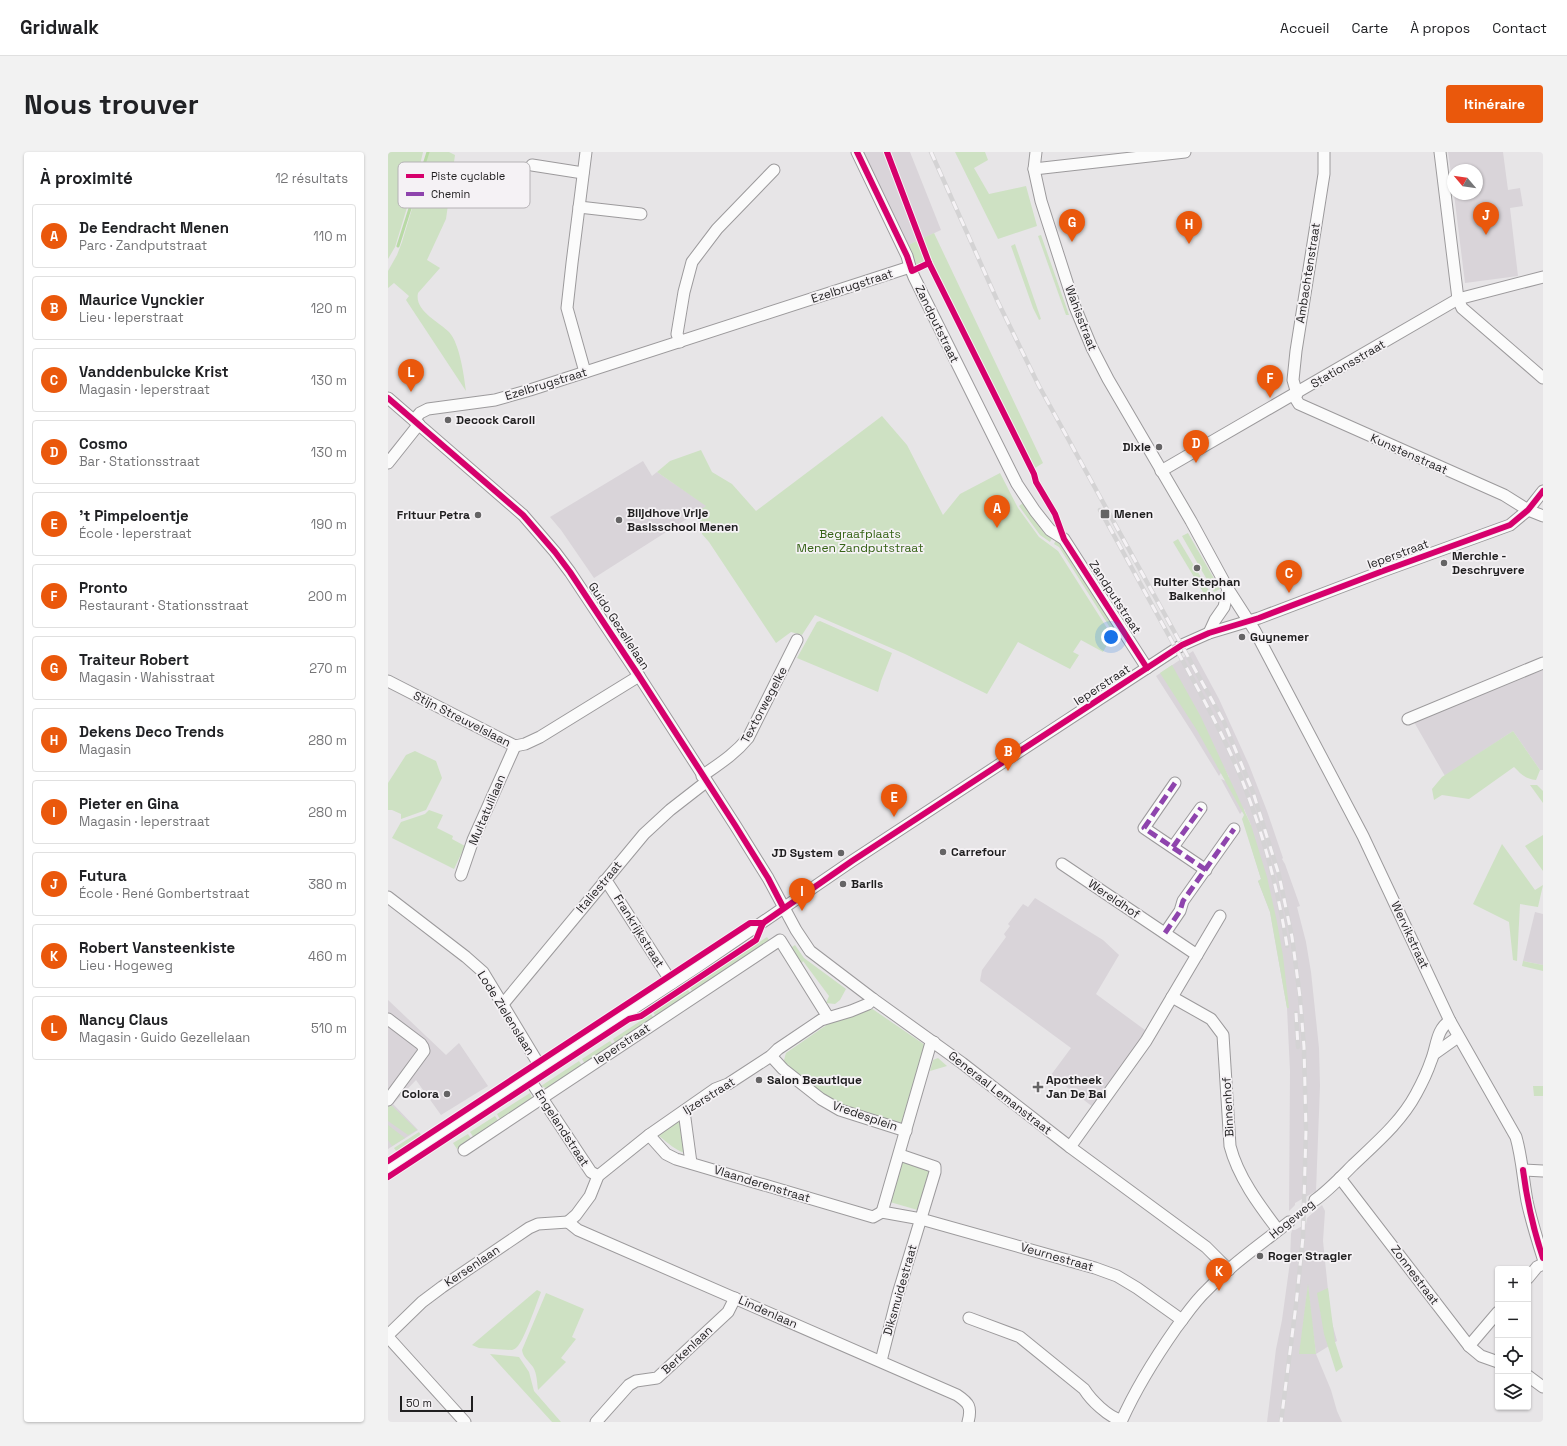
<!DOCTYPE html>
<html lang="fr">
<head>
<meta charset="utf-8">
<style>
	:root { --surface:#fff; --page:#f2f2f2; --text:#202124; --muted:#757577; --line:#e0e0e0; --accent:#ea580c }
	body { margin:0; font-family:"Space Grotesk",sans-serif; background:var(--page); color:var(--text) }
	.controls { position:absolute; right:12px; bottom:12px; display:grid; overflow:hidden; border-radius:4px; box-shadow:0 1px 3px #0004 }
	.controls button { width:36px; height:36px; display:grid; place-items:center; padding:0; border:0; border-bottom:1px solid var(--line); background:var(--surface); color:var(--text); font:20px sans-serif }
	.compass { position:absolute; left:1059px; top:12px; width:36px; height:36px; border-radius:50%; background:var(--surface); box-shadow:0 1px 3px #0004; rotate:299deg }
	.scale { position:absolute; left:12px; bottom:10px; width:73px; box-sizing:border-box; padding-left:4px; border:2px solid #1f1e1f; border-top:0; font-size:11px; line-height:14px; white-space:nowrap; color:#1f1e1f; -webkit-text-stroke:3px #f5f2f5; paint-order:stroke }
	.you { position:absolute; left:723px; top:485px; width:14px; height:14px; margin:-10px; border:3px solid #fff; border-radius:50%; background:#1a73e8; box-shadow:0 0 0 6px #1a73e833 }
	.badge { display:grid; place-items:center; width:26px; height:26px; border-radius:50%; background:var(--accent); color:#fff; font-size:13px; font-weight:700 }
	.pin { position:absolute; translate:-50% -33px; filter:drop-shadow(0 1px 2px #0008) }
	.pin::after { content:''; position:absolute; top:21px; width:14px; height:12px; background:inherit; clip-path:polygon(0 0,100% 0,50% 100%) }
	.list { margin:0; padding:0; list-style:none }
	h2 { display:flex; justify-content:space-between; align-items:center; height:52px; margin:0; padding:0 16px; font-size:17px }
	h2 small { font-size:13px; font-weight:400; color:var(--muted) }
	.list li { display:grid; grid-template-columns:26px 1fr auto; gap:12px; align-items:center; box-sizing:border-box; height:64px; margin:0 8px 8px; padding:0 8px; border:1px solid var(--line); border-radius:4px }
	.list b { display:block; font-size:15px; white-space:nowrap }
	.list p { margin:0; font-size:13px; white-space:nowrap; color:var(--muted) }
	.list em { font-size:13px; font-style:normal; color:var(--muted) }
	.icon { flex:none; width:22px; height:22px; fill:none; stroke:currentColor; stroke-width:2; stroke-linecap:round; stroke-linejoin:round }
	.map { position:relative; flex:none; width:1155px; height:1270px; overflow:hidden; border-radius:4px }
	header { display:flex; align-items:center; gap:24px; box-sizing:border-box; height:56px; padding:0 20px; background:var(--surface); border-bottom:1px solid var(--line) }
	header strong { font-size:19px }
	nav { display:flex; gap:22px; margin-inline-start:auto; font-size:14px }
	.intro { display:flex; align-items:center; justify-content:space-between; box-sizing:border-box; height:96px; padding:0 24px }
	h1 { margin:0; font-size:28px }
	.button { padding:10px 18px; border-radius:4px; background:var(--accent); color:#fff; font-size:14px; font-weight:700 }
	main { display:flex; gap:24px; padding:0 24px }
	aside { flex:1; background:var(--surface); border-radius:4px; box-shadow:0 1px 3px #0004 }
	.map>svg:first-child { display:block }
	.built { fill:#d9d4d9; fill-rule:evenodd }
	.green { fill:#cee1c3 }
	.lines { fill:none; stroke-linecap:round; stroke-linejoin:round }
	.stream { stroke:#b8daa5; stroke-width:3 }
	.minor-casing { stroke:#9c9a9c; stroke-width:13 }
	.minor { stroke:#fbfbfb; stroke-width:11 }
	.rail-casing { stroke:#d4d3d4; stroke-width:4.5 }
	.rail { stroke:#f5f2f5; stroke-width:3; stroke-dasharray:9; stroke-linecap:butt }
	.quiet { stroke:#8e44ad; stroke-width:5; stroke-dasharray:10 5; stroke-linecap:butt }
	.cycleway-casing { stroke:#f5f2f5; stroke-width:8 }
	.cycleway { stroke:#d6006c; stroke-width:6 }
	.poi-dot { fill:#656465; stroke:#f5f2f5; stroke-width:1.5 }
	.labels { text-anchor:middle; stroke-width:3.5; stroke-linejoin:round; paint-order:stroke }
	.street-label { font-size:12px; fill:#1f1e1f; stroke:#f5f2f5 }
	.poi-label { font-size:12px; font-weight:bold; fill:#1f1e1f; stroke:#f5f2f5; text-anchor:start }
	.park-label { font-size:12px; fill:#366316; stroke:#f5f2f5 }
	.key { fill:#f5f2f5; stroke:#b5b2b5; stroke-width:1 }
	.key-label { font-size:11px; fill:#1f1e1f }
</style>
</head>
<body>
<header>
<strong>Gridwalk</strong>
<nav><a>Accueil</a><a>Carte</a><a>À propos</a><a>Contact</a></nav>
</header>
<div class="intro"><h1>Nous trouver</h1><a class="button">Itinéraire</a></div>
<main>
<aside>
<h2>À proximité<small>12 résultats</small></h2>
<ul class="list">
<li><span class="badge">A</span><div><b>De Eendracht Menen</b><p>Parc · Zandputstraat</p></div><em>110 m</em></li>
<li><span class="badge">B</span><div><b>Maurice Vynckier</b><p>Lieu · Ieperstraat</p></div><em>120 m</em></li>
<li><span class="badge">C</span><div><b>Vanddenbulcke Krist</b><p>Magasin · Ieperstraat</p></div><em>130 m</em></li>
<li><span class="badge">D</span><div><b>Cosmo</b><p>Bar · Stationsstraat</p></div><em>130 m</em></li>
<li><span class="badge">E</span><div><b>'t Pimpeloentje</b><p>École · Ieperstraat</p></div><em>190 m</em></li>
<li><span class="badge">F</span><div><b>Pronto</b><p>Restaurant · Stationsstraat</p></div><em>200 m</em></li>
<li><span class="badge">G</span><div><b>Traiteur Robert</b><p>Magasin · Wahisstraat</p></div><em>270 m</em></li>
<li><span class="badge">H</span><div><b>Dekens Deco Trends</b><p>Magasin</p></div><em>280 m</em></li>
<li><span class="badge">I</span><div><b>Pieter en Gina</b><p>Magasin · Ieperstraat</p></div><em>280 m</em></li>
<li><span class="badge">J</span><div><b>Futura</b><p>École · René Gombertstraat</p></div><em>380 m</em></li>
<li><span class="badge">K</span><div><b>Robert Vansteenkiste</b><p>Lieu · Hogeweg</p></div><em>460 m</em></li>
<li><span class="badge">L</span><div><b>Nancy Claus</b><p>Magasin · Guido Gezellelaan</p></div><em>510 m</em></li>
</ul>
</aside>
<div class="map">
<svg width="1155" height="1270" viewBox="0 0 1155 1270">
	<rect width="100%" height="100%" fill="#e7e5e7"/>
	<g class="built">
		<polygon points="473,0 522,0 553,78 518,94"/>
		<polygon points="1060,0 1115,0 1120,38 1132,36 1135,54 1122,56 1130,124 1077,131 1066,42 1089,42 1089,18 1065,18 1065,36"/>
		<polygon points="255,309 264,324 269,320 319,354 206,426 173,378 162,365"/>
		<polygon points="805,499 831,547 861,613 879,659 895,706 894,707 897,712 912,754 909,755 918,790 923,820 931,896 932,934 928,1039 907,1051 907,1053 901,1059 902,919 899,856 882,760 870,729 873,727 860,684 863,673 856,657 852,662 833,627 838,629 841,625 836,616 831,624 804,580 768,524"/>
		<polygon points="1155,518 1155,618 1152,618 1125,579 1057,624 1026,570 1027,567"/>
		<polygon points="647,746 715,788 731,803 708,842 757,878 752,889 705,955 663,923 683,896 592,829 594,818 618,785 616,782 622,774 620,772 635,752 640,755"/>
		<polygon points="1147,760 1155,762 1155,813 1135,809"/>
		<polygon points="0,848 58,903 71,891 100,934 53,963 28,928 5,952 30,978 0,997"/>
		<path d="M934,1053L937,1059L935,1089L943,1167L949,1189L928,1202L943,1238L949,1259L954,1270H879L888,1197L894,1168L902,1110L903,1082L904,1078H907L918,1072L919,1066ZM920,1135L923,1165L928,1202L912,1201Z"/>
	</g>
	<g class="green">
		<polygon points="0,0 35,0 32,13 7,95 0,107"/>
		<path d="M41,0H61L67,3L58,67L39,108L52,116L30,141C26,159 51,170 61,180C72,192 76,224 78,239L18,148L21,144L6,131L0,136V119L9,103L14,90Z"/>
		<polygon points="567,0 597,0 600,8 586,16 601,42 638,34 649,74 610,87"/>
		<polygon points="546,81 655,311 647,316 542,108 527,113 518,94"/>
		<polygon points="653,83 681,163 678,163 650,84"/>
		<polygon points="627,92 653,167 651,168 645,156 623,94"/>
		<polygon points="494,264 519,293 555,363 572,342 612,321 630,356 651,385 670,399 724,484 715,500 693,488 685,500 691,503 682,517 630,490 599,542 517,502 427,463 414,483 403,480 388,491 321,390 314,382 310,360 318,354 269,320 282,309 313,298 324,320 344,332 368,359"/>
		<polygon points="635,351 656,381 664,386 662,390 652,383 631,354"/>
		<polygon points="800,381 832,437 826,440 794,384"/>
		<polygon points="790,387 823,442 818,445 785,390"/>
		<polygon points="668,388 671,390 730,479 726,482 671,395 666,392"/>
		<polygon points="432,469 504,501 493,529 490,540 409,506 429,470"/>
		<polygon points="784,513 813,565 863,673 879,725 889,770 895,804 901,856 899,856 882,760 870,729 873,727 854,667 856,663 810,580 772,521"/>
		<path d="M1125,579L1152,618L1148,628C1137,627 1133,622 1126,615L1081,647L1054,643L1046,648L1044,637L1054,625Z"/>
		<polygon points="27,599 48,609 54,626 38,658 13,667 13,662 4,658 0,658 0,631 18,603"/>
		<polygon points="1142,633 1149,633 1155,639 1155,651"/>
		<polygon points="41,658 55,663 49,676 65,684 64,687 77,694 66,717 4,686 13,670 37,662"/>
		<polygon points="1155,683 1155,719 1137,694"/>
		<polygon points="1114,692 1147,738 1155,733 1150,755 1132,752 1129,809 1125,808 1121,770 1085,752"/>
		<polygon points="379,785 383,791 306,842 302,836"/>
		<polygon points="407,793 416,806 458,837 452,848 447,852 438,851 441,844 415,809 412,815 401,797"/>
		<polygon points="1135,809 1155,813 1155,819 1134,814"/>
		<polygon points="300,838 304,843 269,866 265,860"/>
		<polygon points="483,856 537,893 515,971 512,973 448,952 398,913 396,908 398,901 440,872"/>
		<polygon points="263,862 267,868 228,892 225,887"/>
		<polygon points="222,889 226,894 197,912 194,907"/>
		<polygon points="550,906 559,914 542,919 545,908"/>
		<polygon points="191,909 195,915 160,937 153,934"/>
		<polygon points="1145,934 1155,934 1155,944 1146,944"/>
		<polygon points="142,941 144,946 113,969 109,962"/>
		<polygon points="2,952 29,978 20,983 0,969 0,955"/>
		<polygon points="107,964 111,970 86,986 82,980"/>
		<path d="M296,966L300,1002C288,999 280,991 270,983Z"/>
		<polygon points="0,973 17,986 4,994 0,988"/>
		<polygon points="31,980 34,984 9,1000 6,996"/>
		<polygon points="80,982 84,988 69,997 65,991"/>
		<polygon points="514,1009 545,1018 533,1059 502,1050"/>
		<polygon points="920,1132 928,1202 911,1202"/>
		<polygon points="940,1136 947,1190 955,1215 948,1220 936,1182 929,1141"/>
		<path d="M149,1138L153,1140C149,1150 136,1189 129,1195C127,1197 126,1197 124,1198L91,1196L84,1193Z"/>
		<path d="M158,1141L196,1157L184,1185L188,1187L173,1206L178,1210L150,1238C149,1231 149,1221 145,1215C141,1209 135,1206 134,1198Z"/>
		<polygon points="102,1202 131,1205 141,1220 146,1239 173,1270 164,1270"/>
	</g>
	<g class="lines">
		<polyline class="stream" points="10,94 40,0"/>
		<g class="minor-casing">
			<g id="minor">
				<polyline points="469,0 519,104 522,115 526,125 629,332 647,359 662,378 676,387 759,516"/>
				<path d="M648,0L646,17L653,49L687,155L704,196L720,227L803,369L840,437L867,479L975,684L1062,869L1128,985C1134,1006 1135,1027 1139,1049C1143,1068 1149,1087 1155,1106"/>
				<polyline points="1052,0 1070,147 1074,156 1155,226"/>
				<polyline points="144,13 195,21"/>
				<polyline points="646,17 797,0"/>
				<polyline points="191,55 253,62"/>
				<polyline points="292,190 289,182 296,140 304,110 329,77 386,18"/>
				<polyline points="197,220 179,156 184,111 198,0"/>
				<polyline points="909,242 905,228 908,199 936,22 936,0"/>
				<polyline points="906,244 911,252 1116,343 1140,358 1155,364"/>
				<polyline points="0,246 135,363 167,400 182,420 251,524 347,673 380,726 408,778 422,799 485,847 574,911 682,995 818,1095 841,1118"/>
				<polyline points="26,268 32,261 40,257 107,248 142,238 522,115"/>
				<polyline points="0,311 31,272"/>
				<polyline points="773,319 1070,147 1155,125"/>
				<polyline points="821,481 827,468 836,455 840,437"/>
				<polyline points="0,529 127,594 137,592 152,585 251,524"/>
				<polyline points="1020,567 1155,511"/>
				<path d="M314,624C331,612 347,602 360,586L409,488"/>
				<polyline points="787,631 756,676 818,718"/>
				<polyline points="785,695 813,656"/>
				<polyline points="674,712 809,803"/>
				<polyline points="73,723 85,688 127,594"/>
				<polyline points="216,729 221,733 284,831"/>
				<polyline points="0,745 78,805 95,820 153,916"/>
				<polyline points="777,781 792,759 795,749 846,677"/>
				<path d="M784,845L823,867L835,883L842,994C850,1025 871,1053 890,1078"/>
				<polyline points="115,852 256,682 282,658 318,630"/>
				<polyline points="0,867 33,892 35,895 36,899 0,948"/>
				<polyline points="1046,902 1070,885"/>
				<polyline points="383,904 395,917 433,947 452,958 518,979"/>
				<polyline points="140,925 203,1020 210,1024"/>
				<polyline points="296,959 303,1011"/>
				<polyline points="261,983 278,1002 288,1007 485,1065 494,1060"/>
				<polyline points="682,995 758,889 832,764"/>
				<polyline points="76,998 392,788 440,865"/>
				<polyline points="0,1017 309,815 464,709 794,493 821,481 871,466 995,419 1122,373 1140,358 1155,339"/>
				<polyline points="1135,1018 1155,1019"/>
				<polyline points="952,1026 1081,1194 1093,1204 1110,1210"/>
				<path d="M927,1048C941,1038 953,1025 965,1013C988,991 1013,970 1028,942C1034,931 1039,921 1043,909C1049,895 1048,877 1062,869"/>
				<polyline points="494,1060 533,1067 707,1116 729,1124 749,1136 794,1168"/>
				<polyline points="494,1060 542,894 546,890"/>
				<path d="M180,1070L190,1078L569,1243C581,1251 584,1255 580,1270"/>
				<polyline points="180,1070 188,1063 202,1044 210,1024 261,983 327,937 340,932 383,904 390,897 433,868 463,859 480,852 485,847"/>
				<polyline points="1140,1126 1149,1115 1155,1112"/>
				<path d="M581,1166L632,1185L696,1237C703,1248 720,1265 733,1268"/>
				<polyline points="0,1183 34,1150 54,1135 141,1076 150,1072 180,1070"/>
				<polyline points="0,1185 77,1270"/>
				<polyline points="1081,1194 1110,1160"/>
				<polyline points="493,1209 510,1142 547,1020 547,1015 512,1003"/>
				<polyline points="1140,1224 1155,1235"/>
				<polyline points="208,1270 241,1233 248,1229 269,1226 340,1160 347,1146"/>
				<path d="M733,1270C748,1236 767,1206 788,1176C798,1163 807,1149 819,1138C844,1112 873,1092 901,1070"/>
			</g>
		</g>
		<use href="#minor" class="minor"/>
		<g class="rail-casing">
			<g id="rail">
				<polyline points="543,0 609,148 651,234 836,570 865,640 891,723 904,785 912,845 916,895 918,978 915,1085 908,1153 893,1270"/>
				<path d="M712,358C737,403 761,448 786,493C810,537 835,581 854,628C875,681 890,737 899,794"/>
				<polyline points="908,861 910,895"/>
			</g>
		</g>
		<use href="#rail" class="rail"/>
		<g class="quiet">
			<polyline points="787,631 756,676 818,718"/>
			<polyline points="785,695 813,656"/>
			<polyline points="777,781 792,759 795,749 846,677"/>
		</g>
		<g class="cycleway-casing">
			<g id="cycleway">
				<polyline points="469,0 519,104 524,119 541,111"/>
				<polyline points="499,0 541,111 646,322 648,330 667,362 676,387 759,516"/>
				<polyline points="0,246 135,363 167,400 182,420 251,524 347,673 380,726 395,755"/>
				<polyline points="375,771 464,709 794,493 821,481 871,466 995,419 1122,373 1140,358 1155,339"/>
				<polyline points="0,1009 362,771 375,771"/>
				<path d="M1135,1018C1139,1048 1145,1077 1155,1106"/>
				<polyline points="0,1025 241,867 253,864 368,788 375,771"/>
			</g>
		</g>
		<use href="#cycleway" class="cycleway"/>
	</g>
	<g class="poi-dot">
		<circle cx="60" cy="268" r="4"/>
		<circle cx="771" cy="295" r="4"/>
		<rect x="712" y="357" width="10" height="10" rx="2"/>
		<circle cx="90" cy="363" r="4"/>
		<circle cx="231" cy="368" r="4"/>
		<circle cx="1056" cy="411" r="4"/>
		<circle cx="809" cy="416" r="4"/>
		<circle cx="854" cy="485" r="4"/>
		<circle cx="555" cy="700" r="4"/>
		<circle cx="453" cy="701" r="4"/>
		<circle cx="455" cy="732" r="4"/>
		<circle cx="371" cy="928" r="4"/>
		<path d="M648 929h4v4h4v4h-4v4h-4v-4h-4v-4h4z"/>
		<circle cx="59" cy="942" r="4"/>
		<circle cx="872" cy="1104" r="4"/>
	</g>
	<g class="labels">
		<g class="street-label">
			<text transform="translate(920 121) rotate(-81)" y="4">Ambachtenstraat</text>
			<text transform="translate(464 134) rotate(-18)" y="4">Ezelbrugstraat</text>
			<text transform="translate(693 166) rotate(69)" y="4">Wahisstraat</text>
			<text transform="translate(549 172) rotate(64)" y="4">Zandputstraat</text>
			<text transform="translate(960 212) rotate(-30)" y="4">Stationsstraat</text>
			<text transform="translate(158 232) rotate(-17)" y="4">Ezelbrugstraat</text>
			<text transform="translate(1021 302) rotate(24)" y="4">Kunstenstraat</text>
			<text transform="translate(1010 402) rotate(-20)" y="4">Ieperstraat</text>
			<text transform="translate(727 445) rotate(57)" y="4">Zandputstraat</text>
			<text transform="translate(231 474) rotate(57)" y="4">Guido Gezellelaan</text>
			<text transform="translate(714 533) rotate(-33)" y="4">Ieperstraat</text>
			<text transform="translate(376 553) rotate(-62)" y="4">Textorwegelke</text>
			<text transform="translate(74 567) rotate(27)" y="4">Stijn Streuvelslaan</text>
			<text transform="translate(99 658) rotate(-67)" y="4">Multatulilaan</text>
			<text transform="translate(211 735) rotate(-50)" y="4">Italiestraat</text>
			<text transform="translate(726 747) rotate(34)" y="4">Wereldhof</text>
			<text transform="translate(251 779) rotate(58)" y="4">Frankrijkstraat</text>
			<text transform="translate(1022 783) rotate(65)" y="4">Wervikstraat</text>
			<text transform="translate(118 861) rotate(58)" y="4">Lode Zielenslaan</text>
			<text transform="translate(234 892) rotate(-33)" y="4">Ieperstraat</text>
			<text transform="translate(612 941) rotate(38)" y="4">Generaal Lemanstraat</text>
			<text transform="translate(321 944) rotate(-32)" y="4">Ijzerstraat</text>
			<text transform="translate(840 955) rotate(-93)" y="4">Binnenhof</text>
			<text transform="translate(477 964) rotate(19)" y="4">Vredesplein</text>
			<text transform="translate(174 976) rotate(57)" y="4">Engelandstraat</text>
			<text transform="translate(374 1032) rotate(17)" y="4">Vlaanderenstraat</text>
			<text transform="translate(904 1067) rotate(-39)" y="4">Hogeweg</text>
			<text transform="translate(669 1105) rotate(16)" y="4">Veurnestraat</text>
			<text transform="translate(84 1114) rotate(-34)" y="4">Kersenlaan</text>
			<text transform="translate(1027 1123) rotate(53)" y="4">Zonnestraat</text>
			<text transform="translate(512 1138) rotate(-74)" y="4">Diksmuidestraat</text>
			<text transform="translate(380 1160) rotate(24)" y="4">Lindenlaan</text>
			<text transform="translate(299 1198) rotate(-43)" y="4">Berkenlaan</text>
		</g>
		<g class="poi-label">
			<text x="68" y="272">Decock Caroll</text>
			<text x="763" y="299" text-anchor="end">Dixie</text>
			<text x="239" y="365">Blijdhove Vrije<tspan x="239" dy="14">Basisschool Menen</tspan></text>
			<text x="726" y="366">Menen</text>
			<text x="82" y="367" text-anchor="end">Frituur Petra</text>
			<text x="1064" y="408">Merchie -<tspan x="1064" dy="14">Deschryvere</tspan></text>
			<text x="809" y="434" text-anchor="middle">Ruiter Stephan<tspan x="809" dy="14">Balkenhol</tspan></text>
			<text x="862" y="489">Guynemer</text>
			<text x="563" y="704">Carrefour</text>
			<text x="445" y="705" text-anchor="end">JD System</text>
			<text x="463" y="736">Barlis</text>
			<text x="379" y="932">Salon Beautique</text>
			<text x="658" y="932">Apotheek<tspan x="658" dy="14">Jan De Bal</tspan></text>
			<text x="51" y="946" text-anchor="end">Colora</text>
			<text x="880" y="1108">Roger Stragier</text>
		</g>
		<g class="park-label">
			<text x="472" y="386">Begraafplaats<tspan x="472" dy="14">Menen Zandputstraat</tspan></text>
		</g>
	</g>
	<rect x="10" y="10" width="132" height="46" rx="6" class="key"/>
	<rect x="18" y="22" width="18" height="4" fill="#d6006c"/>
	<rect x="18" y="40" width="18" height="4" fill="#8e44ad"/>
	<g class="key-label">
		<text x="43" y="28">Piste cyclable</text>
		<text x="43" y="46">Chemin</text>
	</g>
</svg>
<div class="controls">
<button>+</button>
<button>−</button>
<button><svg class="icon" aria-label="locate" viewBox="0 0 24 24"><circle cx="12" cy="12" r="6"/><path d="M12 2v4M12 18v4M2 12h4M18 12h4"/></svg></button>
<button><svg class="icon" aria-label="layers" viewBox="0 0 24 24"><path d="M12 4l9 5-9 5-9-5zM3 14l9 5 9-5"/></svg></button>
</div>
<svg class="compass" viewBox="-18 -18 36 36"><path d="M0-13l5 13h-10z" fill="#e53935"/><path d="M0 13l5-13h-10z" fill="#757577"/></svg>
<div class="scale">50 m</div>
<div class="you"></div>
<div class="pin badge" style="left:609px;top:376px">A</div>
<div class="pin badge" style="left:620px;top:619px">B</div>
<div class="pin badge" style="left:901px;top:441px">C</div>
<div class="pin badge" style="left:808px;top:311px">D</div>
<div class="pin badge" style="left:506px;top:665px">E</div>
<div class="pin badge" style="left:882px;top:246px">F</div>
<div class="pin badge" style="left:684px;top:90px">G</div>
<div class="pin badge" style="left:801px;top:92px">H</div>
<div class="pin badge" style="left:414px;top:759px">I</div>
<div class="pin badge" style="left:1098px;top:83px">J</div>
<div class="pin badge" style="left:831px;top:1139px">K</div>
<div class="pin badge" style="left:23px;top:240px">L</div>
</div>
</main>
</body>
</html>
